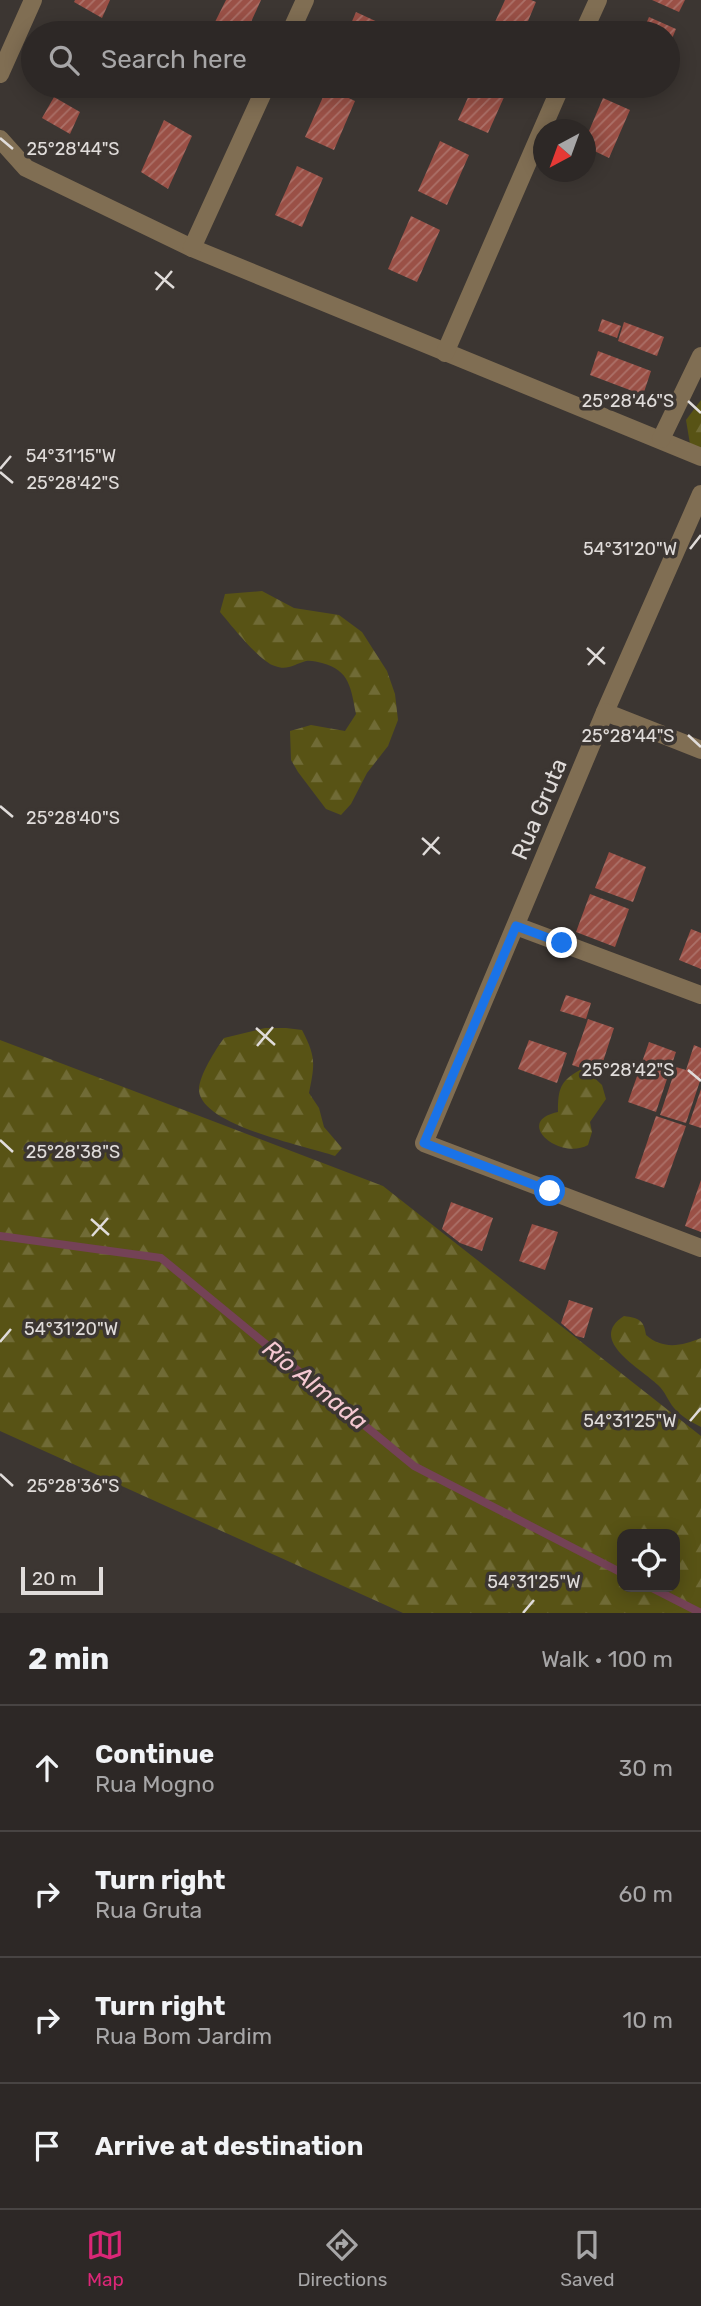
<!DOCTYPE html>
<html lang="en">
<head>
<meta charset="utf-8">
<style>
	:root { --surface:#2d2826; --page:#35302e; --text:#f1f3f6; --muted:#a7a6a7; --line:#484443; --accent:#db2777 }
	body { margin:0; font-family:Rubik,sans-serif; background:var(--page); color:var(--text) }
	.controls { position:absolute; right:21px; bottom:21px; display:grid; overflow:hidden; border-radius:14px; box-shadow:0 4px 18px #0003 }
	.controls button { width:63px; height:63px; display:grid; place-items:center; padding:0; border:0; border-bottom:2px solid var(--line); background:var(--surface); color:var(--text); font:35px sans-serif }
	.compass { position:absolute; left:533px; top:119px; width:63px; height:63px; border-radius:50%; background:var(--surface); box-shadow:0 4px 18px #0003; rotate:221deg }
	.scale { position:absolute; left:21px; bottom:18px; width:82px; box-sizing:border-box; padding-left:7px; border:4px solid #e0dcda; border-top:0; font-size:19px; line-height:24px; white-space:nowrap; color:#e0dcda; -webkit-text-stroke:5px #3c3632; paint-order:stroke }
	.stop { position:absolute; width:21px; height:21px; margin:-16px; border:5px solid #1a73e8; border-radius:50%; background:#fff }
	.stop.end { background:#1a73e8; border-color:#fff; box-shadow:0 2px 7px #0008 }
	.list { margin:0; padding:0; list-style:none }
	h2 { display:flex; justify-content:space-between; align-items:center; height:91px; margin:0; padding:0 28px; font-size:30px }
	h2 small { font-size:23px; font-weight:400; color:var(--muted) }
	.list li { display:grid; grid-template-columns:46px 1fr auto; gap:21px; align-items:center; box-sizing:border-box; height:126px; padding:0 28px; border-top:2px solid var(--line) }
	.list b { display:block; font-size:26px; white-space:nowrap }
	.list p { margin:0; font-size:23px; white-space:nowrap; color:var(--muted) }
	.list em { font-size:23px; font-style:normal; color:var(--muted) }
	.icon { flex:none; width:38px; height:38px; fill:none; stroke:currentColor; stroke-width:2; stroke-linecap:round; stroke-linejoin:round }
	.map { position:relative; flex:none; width:701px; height:1613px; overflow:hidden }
	.search { position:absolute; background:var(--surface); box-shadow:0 4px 18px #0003; left:21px; right:21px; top:21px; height:77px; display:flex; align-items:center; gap:18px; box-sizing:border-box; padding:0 24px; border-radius:38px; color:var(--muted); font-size:26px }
	.sheet { height:595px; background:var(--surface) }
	nav { display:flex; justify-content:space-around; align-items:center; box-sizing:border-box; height:98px; border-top:2px solid var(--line); background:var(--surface); font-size:19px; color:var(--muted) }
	nav a { display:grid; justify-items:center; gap:4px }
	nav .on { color:var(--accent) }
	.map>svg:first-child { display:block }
	.forest { fill:url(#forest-firs); fill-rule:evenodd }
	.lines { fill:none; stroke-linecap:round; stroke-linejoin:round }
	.stream { stroke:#744256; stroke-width:8 }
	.building { fill:url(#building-hatch) }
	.minor { stroke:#806e53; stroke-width:18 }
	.route { stroke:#1a73e8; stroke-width:9 }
	.ticks { fill:none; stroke:#e0dcda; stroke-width:2.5 }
	.labels { text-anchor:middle; stroke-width:7; stroke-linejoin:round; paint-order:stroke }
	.street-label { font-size:23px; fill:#e0dcda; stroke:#3c3632 }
	.water-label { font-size:24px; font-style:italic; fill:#f5c8d2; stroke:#3c3632 }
	.ticks-label { font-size:18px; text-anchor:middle; fill:#e0dcda; stroke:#3c3632; stroke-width:7; stroke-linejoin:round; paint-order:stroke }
</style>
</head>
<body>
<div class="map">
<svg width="701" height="1613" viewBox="0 0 701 1613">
	<defs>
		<pattern id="forest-firs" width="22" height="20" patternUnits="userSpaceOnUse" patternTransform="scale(1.75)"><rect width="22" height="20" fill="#585315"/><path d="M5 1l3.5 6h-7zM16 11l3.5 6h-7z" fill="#706b36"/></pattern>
		<pattern id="building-hatch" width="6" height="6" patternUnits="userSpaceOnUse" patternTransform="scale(1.75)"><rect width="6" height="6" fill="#9a5046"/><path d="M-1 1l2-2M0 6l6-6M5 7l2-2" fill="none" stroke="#ac7169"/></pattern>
	</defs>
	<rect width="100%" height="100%" fill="#3c3632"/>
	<g class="forest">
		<polygon points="701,400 701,452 690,444 686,420"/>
		<path d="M262,591L294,608L339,615L362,632L387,671L395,694L398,720L388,746L367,773L351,804L341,815L326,809L298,772L291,760L290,731L311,725L345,731L356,714C351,689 350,670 322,663C317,662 311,660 306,661C295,664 287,671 275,666C260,662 231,625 220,612L225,594Z"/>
		<path d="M265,1028H286L302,1030C316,1057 315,1063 309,1093L319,1108L324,1127L342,1148L335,1156C306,1146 203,1126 199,1091C198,1077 216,1049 224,1038Z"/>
		<path d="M0,1040L383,1186L701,1436V1613H403L0,1431ZM622,1534H675V1587H622Z"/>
		<path d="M580,1070H586L602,1085L606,1099L590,1122L592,1132L588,1145C559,1161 513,1121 558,1112C558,1089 560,1081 580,1070Z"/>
		<path d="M624,1316C639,1318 644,1320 646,1335C663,1350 682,1346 701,1338V1427C691,1422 681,1416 674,1408C668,1401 665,1391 658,1385C642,1369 586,1340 624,1316Z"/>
	</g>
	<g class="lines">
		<g class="stream">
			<polyline points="0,1236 161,1258 414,1466 622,1573"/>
			<polyline points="650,1587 701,1613"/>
		</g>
	</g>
	<g class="building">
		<polygon points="75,0 110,0 102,18 74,2"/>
		<polygon points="226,0 261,0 246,33 215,22"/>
		<polygon points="505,0 531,0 536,2 523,33 490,33"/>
		<polygon points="652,0 685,0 679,12"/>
		<polygon points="356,12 384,25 380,33 347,33"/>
		<polygon points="649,17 676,29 668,48 668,33 642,33"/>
		<polygon points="473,86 509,86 488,133 458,120"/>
		<polygon points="327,88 355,101 334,150 305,137"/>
		<polygon points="54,97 80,112 70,134 42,118"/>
		<polygon points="603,98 630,110 609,158 586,147 586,138"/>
		<polygon points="164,120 192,136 168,189 141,172"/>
		<polygon points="440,141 469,155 447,205 418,191"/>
		<polygon points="297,166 323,178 302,227 275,215"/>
		<polygon points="411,216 440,230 417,282 388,269"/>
		<polygon points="602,319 621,326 617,338 598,331"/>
		<polygon points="624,322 664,337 657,356 618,341"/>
		<polygon points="598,351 651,371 643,395 590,375"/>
		<polygon points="609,852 646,867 633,902 595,888"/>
		<polygon points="590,894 629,909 615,947 576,932"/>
		<polygon points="691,929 701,933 701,969 679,960"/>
		<polygon points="566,995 591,1003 586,1019 560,1011"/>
		<polygon points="588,1019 614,1028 599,1074 572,1065"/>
		<polygon points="529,1040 567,1053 557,1083 518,1069"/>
		<polygon points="649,1042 676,1052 656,1112 628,1102"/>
		<polygon points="694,1045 701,1048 701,1078 686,1123 660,1115 676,1067 686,1070"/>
		<polygon points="701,1089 701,1128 689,1124"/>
		<polygon points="656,1116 686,1126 664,1188 635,1178"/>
		<polygon points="701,1180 701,1232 685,1226"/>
		<polygon points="451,1202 493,1218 482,1251 460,1243 442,1229"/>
		<polygon points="532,1224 558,1232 545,1270 519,1261"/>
		<polygon points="569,1300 593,1308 584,1338 576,1336 561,1323"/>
	</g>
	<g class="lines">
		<g class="minor">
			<polyline points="290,33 305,0"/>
			<polyline points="583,33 598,0"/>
			<polyline points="0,74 33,0"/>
			<polyline points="0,139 26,168 192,248 701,457"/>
			<polyline points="192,248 266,86"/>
			<polyline points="445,353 561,86"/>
			<polyline points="661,439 701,356"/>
			<polyline points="701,494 605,712 424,1143 701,1248"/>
			<polyline points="605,712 701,750"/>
			<polyline points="516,926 701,995"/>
		</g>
	</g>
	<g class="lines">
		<polyline class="route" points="550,1191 424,1143 516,926 562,943"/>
	</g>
	<path class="ticks" d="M0,138L13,149M155,272L174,288M156,290L172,271M688,401L701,413M0,469L11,456M0,472L13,483M690,549L701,535M587,648L605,664M588,665L604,647M688,735L701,747M0,806L13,817M422,838L440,854M423,855L439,837M256,1028L275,1045M257,1046L273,1027M688,1070L701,1081M0,1140L13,1152M91,1219L109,1235M92,1236L108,1218M0,1342L11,1329M690,1421L701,1408M0,1474L13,1486M523,1613L534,1600"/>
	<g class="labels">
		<g class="street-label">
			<text transform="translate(539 809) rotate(-67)" y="8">Rua Gruta</text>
		</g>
		<g class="water-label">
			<text transform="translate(315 1385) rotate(39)" y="8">Río Almada</text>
		</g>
	</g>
	<g class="ticks-label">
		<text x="73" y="155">25°28'44"S</text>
		<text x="628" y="407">25°28'46"S</text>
		<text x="71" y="462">54°31'15"W</text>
		<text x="73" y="489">25°28'42"S</text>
		<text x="630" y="555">54°31'20"W</text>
		<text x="628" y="742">25°28'44"S</text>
		<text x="73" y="824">25°28'40"S</text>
		<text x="628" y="1076">25°28'42"S</text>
		<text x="73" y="1158">25°28'38"S</text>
		<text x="71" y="1335">54°31'20"W</text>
		<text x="630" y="1427">54°31'25"W</text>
		<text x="73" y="1492">25°28'36"S</text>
		<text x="534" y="1588">54°31'25"W</text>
	</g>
</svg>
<div class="controls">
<button><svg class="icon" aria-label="locate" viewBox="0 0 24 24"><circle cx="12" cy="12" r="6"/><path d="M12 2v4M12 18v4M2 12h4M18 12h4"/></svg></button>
</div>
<svg class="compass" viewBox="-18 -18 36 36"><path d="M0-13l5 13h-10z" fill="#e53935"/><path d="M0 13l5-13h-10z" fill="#a7a6a7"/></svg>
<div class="scale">20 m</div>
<div class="stop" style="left:550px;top:1191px"></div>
<div class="stop end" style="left:562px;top:943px"></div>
<div class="search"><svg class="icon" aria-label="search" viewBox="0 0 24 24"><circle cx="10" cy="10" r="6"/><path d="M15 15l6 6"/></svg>Search here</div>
</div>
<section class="sheet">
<h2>2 min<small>Walk · 100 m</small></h2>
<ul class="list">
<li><svg class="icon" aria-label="ahead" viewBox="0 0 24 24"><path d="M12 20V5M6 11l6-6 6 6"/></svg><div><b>Continue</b><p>Rua Mogno</p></div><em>30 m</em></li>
<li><svg class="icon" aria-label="right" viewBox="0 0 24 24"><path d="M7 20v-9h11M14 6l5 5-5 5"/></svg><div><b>Turn right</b><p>Rua Gruta</p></div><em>60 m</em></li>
<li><svg class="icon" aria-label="right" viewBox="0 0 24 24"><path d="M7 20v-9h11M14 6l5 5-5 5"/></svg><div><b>Turn right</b><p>Rua Bom Jardim</p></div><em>10 m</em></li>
<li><svg class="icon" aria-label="arrive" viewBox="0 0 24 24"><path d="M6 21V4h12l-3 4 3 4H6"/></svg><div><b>Arrive at destination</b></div></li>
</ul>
</section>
<nav>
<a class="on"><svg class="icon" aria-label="map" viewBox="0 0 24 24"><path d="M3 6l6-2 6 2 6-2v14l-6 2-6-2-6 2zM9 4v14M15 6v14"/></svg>Map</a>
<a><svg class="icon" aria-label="directions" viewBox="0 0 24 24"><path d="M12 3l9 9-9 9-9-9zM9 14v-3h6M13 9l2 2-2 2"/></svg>Directions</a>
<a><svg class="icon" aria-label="saved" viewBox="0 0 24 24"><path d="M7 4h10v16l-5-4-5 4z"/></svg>Saved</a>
</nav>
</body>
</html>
